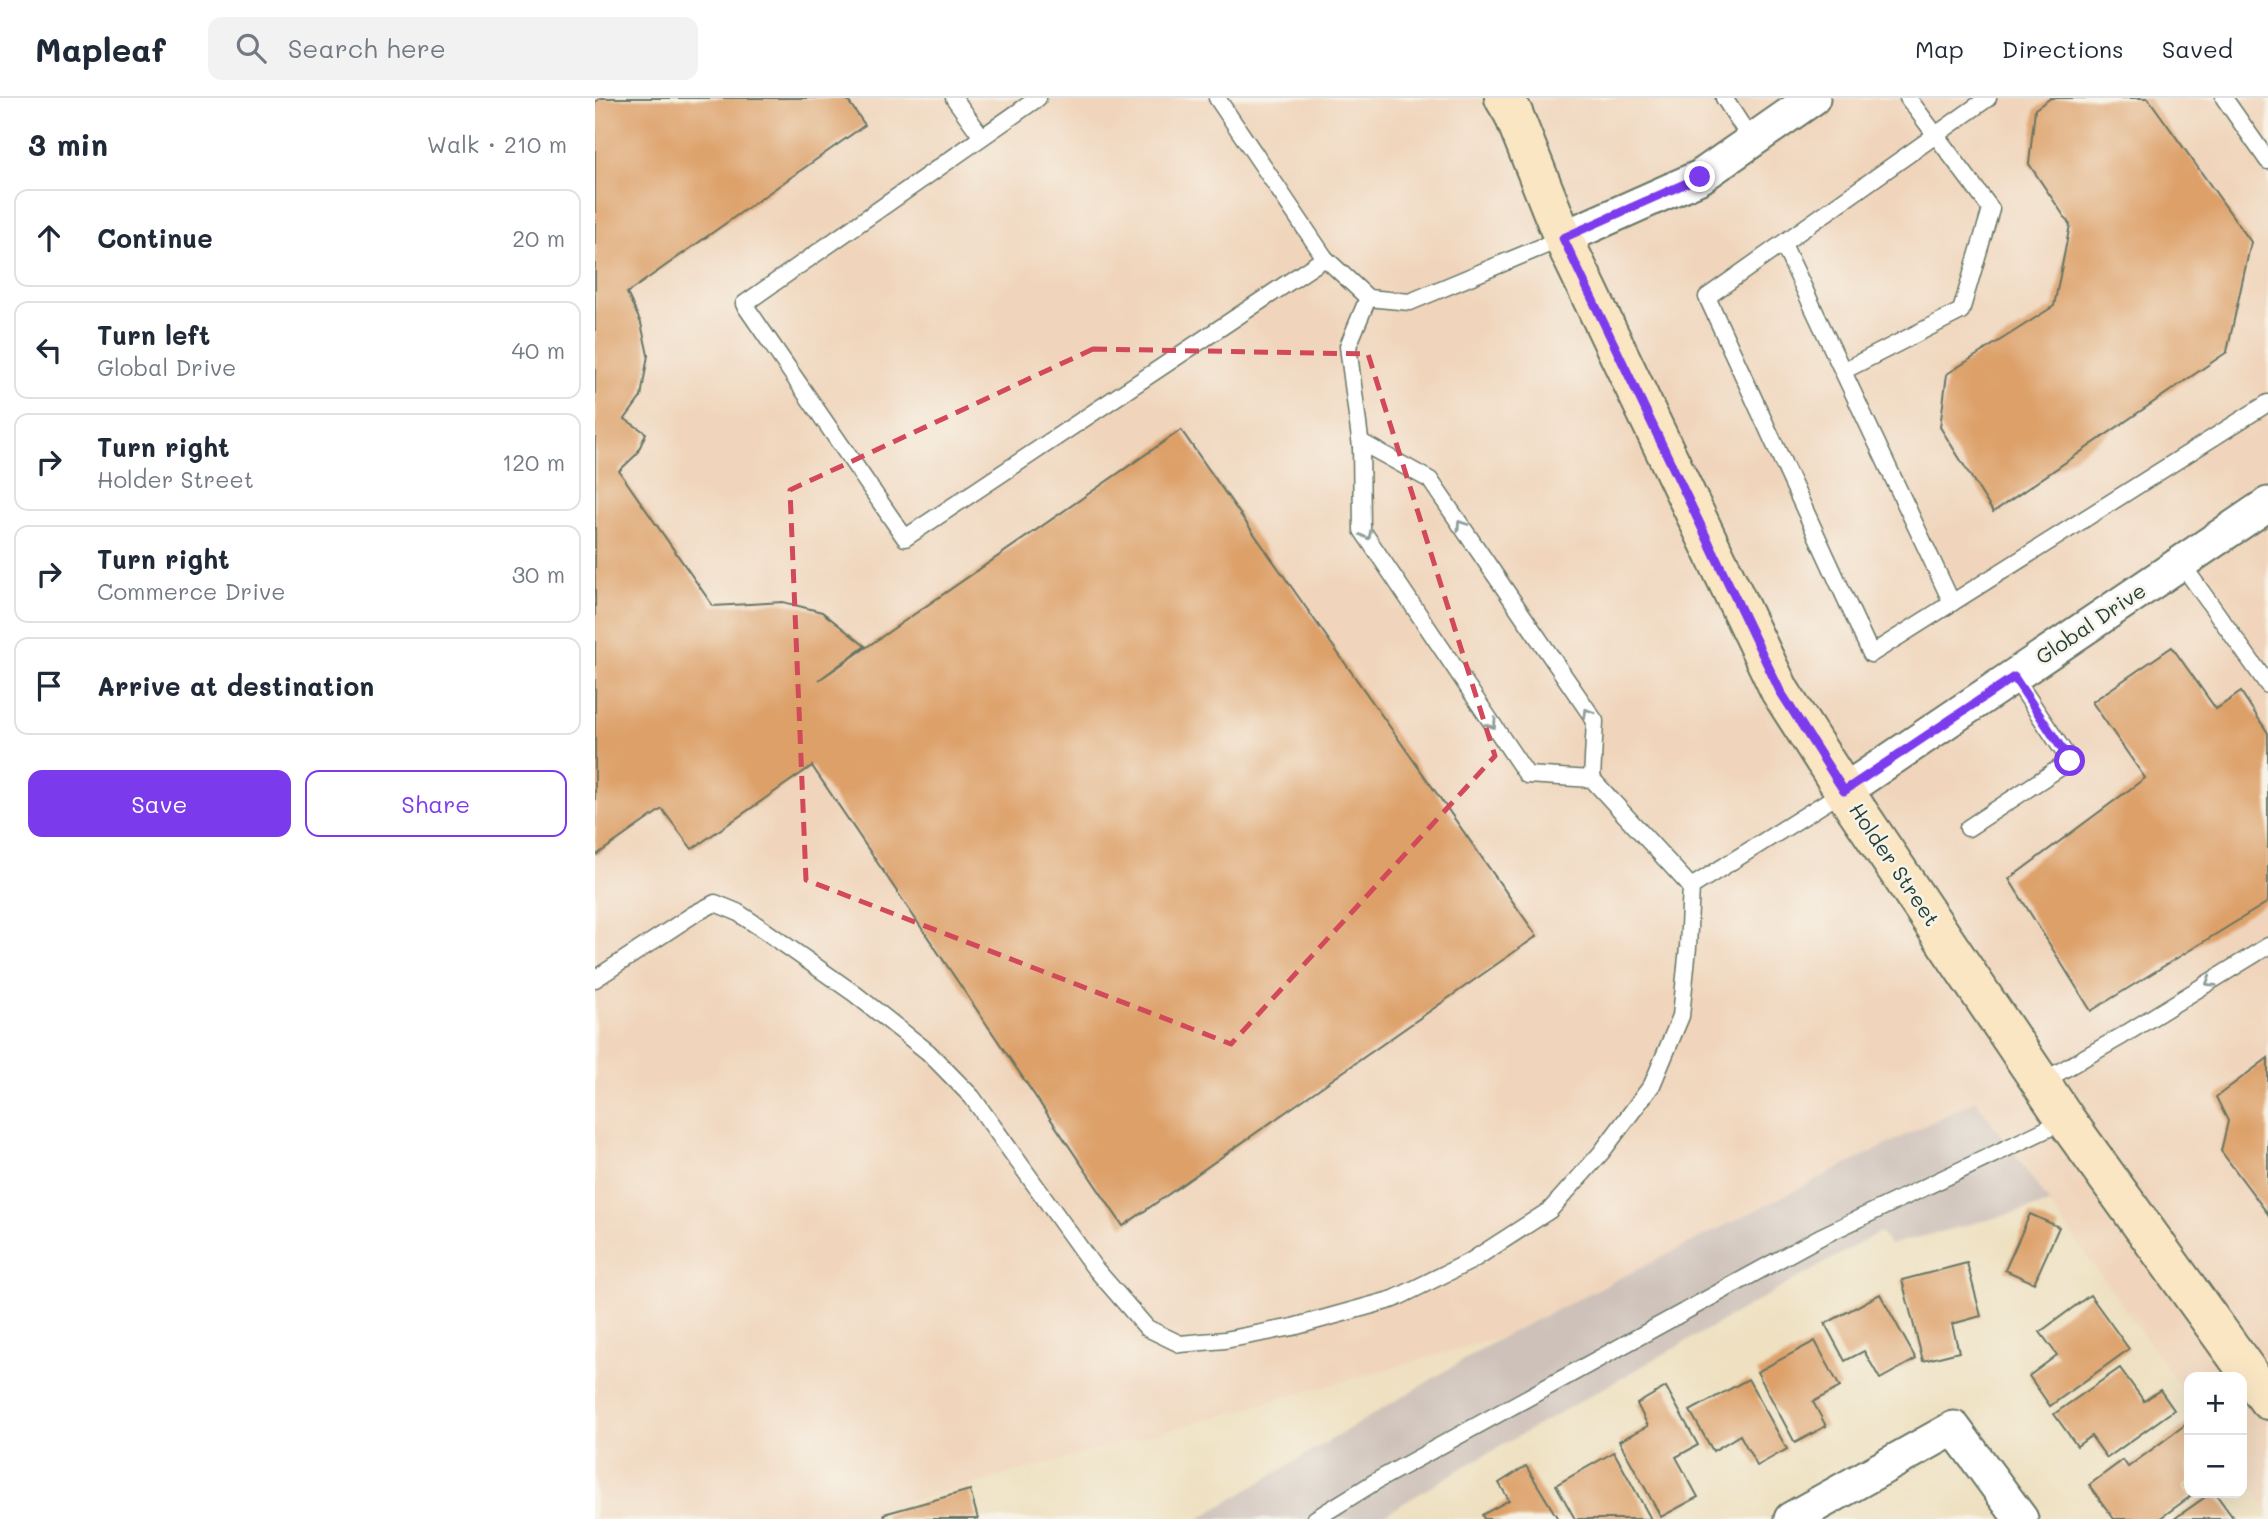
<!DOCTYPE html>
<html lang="en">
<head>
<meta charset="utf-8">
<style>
	:root { --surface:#fff; --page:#f2f2f3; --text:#1f2937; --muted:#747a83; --line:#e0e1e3; --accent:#7c3aed }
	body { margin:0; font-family:Mali,sans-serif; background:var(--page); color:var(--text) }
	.controls { position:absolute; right:21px; bottom:21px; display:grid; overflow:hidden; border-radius:14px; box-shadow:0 7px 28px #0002 }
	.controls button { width:63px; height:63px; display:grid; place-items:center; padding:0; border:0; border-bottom:2px solid var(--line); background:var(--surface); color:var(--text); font:35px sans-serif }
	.stop { position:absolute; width:21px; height:21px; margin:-16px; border:5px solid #7c3aed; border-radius:50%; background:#fff }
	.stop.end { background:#7c3aed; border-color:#fff; box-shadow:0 2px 7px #0008 }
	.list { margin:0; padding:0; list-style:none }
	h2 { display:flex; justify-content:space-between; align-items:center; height:91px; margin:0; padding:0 28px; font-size:30px }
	h2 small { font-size:23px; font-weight:400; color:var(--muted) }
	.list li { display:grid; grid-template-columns:46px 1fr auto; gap:21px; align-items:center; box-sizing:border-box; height:98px; margin:0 14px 14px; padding:0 14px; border:2px solid var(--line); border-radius:14px }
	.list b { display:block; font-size:26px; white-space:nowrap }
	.list p { margin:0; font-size:23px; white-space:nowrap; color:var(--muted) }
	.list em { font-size:23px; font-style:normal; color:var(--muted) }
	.actions { display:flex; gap:14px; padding:21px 28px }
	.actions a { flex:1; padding:16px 0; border:2px solid var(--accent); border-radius:14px; text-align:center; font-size:24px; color:var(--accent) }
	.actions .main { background:var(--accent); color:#fff }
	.icon { flex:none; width:38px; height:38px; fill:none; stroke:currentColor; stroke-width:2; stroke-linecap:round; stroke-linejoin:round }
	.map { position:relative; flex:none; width:1673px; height:1421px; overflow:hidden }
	header { display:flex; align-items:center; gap:42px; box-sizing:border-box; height:98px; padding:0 35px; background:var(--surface); border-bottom:2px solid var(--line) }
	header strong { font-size:33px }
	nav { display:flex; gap:38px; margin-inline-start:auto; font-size:24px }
	.search { width:490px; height:63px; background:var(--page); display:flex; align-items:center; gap:18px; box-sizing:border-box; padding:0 24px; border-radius:14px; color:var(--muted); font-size:26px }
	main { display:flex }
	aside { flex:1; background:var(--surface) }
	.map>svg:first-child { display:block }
	.built { fill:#f0d5bc }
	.industrial { fill:#cec1b9 }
	.building { fill:#dda069 }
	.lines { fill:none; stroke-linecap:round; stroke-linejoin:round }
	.lane-casing { stroke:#677665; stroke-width:19 }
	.street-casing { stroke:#677665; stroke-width:37 }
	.secondary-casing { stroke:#677665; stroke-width:42 }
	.lane { stroke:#fff; stroke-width:16 }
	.street { stroke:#fff; stroke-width:33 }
	.secondary { stroke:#fbe6c4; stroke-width:38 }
	.oneway { stroke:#8f9e9a }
	.route { stroke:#7c3aed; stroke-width:9 }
	.marked { fill:none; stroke:#d1495b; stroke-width:5; stroke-dasharray:14 9; stroke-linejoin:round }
	.labels { text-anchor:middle; stroke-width:5; stroke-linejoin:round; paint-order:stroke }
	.street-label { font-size:21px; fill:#1f3d34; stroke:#f7f3e8 }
</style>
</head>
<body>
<header>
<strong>Mapleaf</strong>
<div class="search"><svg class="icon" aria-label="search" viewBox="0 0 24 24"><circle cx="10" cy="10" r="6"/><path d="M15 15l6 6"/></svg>Search here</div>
<nav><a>Map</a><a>Directions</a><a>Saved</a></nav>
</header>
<main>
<aside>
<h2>3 min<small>Walk · 210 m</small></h2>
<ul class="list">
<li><svg class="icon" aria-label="ahead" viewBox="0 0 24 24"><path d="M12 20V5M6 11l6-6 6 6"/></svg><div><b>Continue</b></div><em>20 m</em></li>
<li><svg class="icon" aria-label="left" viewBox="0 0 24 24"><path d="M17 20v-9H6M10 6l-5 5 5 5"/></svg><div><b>Turn left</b><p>Global Drive</p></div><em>40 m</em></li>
<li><svg class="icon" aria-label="right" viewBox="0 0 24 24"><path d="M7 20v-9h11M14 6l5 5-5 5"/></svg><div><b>Turn right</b><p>Holder Street</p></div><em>120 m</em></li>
<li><svg class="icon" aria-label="right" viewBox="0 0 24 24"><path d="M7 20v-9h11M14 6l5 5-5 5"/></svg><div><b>Turn right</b><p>Commerce Drive</p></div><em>30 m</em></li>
<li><svg class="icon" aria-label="arrive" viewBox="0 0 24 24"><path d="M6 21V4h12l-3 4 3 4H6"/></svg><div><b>Arrive at destination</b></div></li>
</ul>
<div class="actions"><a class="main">Save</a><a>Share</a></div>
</aside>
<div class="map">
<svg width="1673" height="1421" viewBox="0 0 1673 1421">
	<rect width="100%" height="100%" fill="#f7f3e8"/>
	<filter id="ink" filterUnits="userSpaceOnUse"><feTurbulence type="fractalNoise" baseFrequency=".0143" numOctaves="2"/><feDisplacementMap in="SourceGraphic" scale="14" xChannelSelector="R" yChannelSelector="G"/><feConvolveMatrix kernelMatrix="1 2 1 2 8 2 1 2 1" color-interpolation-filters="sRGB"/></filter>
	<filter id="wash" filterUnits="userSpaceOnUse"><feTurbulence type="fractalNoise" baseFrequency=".00686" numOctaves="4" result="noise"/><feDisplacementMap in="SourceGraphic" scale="28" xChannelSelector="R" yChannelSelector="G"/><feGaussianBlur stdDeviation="1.57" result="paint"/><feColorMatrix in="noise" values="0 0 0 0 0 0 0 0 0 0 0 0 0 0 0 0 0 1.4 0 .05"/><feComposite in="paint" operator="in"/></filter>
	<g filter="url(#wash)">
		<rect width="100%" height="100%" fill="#eee0c0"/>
		<polygon class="built" points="0,0 1673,0 1673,1412 1647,1375 1647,1279 1594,1279 1594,1301 1381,1003 907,1239 253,1421 0,1421"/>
		<polygon class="industrial" points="1381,1002 1455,1106 1294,1147 1285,1134 869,1369 782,1421 604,1421 907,1239"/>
		<g id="blocks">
			<g class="building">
				<polygon points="6,0 251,0 270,27 32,195 46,225 53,257 46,299 30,321 51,335 42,356 24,373 118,508 188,504 227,514 270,548 224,582 586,332 942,838 528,1128 217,668 97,751 67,711 0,758 0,4"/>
				<polygon points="1456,0 1553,0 1656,144 1632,254 1398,414 1345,329 1352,276 1459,208 1475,127 1434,66 1440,11"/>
				<polygon points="1577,549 1621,611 1646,594 1673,635 1673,804 1496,913 1414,781 1550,680 1497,604"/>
				<polygon points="1673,960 1673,1116 1626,1053 1633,1023 1621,999"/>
				<polygon points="1435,1116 1464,1129 1439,1185 1410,1172"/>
				<polygon points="1372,1165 1386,1218 1357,1226 1364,1254 1328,1263 1307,1182"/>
				<polygon points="1285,1196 1321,1261 1285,1281 1269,1253 1250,1263 1230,1226"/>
				<polygon points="1495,1197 1534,1251 1455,1308 1434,1278 1462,1257 1445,1234"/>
				<polygon points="1220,1243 1245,1289 1218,1304 1231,1328 1200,1345 1162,1274"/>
				<polygon points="1525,1270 1549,1303 1565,1292 1579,1312 1512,1360 1496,1338 1482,1348 1459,1316"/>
				<polygon points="1153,1281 1192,1351 1162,1368 1145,1337 1118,1353 1095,1313"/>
				<polygon points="1071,1289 1103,1347 1081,1359 1103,1399 1066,1419 1024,1343 1053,1328 1042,1306"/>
				<polygon points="1594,1324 1594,1384 1589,1388 1596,1398 1564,1421 1519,1421 1494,1387 1528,1362 1533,1369"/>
				<polygon points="1019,1354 1056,1421 980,1421 961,1387"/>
				<polygon points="931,1368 963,1421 889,1421 887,1417 914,1402 904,1385"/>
				<polygon points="375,1392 383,1421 291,1421 289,1416"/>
				<polygon points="1616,1395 1620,1395 1639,1421 1579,1421"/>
			</g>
		</g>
	</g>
	<g filter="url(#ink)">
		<use href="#blocks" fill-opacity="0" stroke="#677665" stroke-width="2"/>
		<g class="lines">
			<g class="lane-casing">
				<g id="lane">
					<polyline points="359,0 387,39"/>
					<polyline points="443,0 149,206 310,440 730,160 773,200 815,204 968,140"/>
					<polyline points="622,0 730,160"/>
					<polyline points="1129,0 1157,43"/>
					<polyline points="1393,0 1112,199 1276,556 1673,305"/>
					<polyline points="1629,0 1673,63"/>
					<polyline points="1188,146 1357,505"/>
					<polyline points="1248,273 1366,213 1396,111 1313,0"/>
					<polyline points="766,349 753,248 773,200"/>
					<polyline points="1586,465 1673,587"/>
					<polyline points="997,681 1000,623 835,382 766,344 767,432 932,677 997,681 1096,789"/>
					<polyline points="1373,730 1475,663 1419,579"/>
					<polyline points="0,881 99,816 120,805 142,814 169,832 260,896 333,954 377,999 498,1168 552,1230 585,1246 630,1242 698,1229 799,1201 876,1163 955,1112 1006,1055 1057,987 1086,918 1093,849 1096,789 1249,693"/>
					<polyline points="1445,985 1527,938 1673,848"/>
					<polyline points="720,1421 783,1382 1225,1139 1471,1022"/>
				</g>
			</g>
			<g class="street-casing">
				<g id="street">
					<polyline points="968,140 1105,79 1218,0"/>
					<polyline points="1249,693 1673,406"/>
					<polyline points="1196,1421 1359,1330 1426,1421"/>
				</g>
			</g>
			<g class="secondary-casing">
				<polyline id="secondary" points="909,0 918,15 968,140 1185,593 1249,693 1471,1022 1673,1302"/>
			</g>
			<use href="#lane" class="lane"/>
			<use href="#street" class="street"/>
			<use href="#secondary" class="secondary"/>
		</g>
		<defs><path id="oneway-chevron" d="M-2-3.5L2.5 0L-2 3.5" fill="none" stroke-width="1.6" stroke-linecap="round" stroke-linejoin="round" transform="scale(1.75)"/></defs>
		<g class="oneway">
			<use href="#oneway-chevron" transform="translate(866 427) rotate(-124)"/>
			<use href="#oneway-chevron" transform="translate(772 437) rotate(64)"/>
			<use href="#oneway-chevron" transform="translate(993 615) rotate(-120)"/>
			<use href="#oneway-chevron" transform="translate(897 626) rotate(56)"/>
			<use href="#oneway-chevron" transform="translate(1615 884) rotate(148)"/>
		</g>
	</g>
	<g class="lines" filter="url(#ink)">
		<polyline class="route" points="1105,79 968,140 1185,593 1249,693 1419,579 1475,663"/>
	</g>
	<path class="marked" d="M498,251L773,256L900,658L636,946L211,782L195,392Z"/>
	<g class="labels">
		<g class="street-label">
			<text transform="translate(1496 526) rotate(-34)" y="7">Global Drive</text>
			<text transform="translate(1299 767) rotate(56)" y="7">Holder Street</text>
		</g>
	</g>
</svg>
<div class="controls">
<button>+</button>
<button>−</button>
</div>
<div class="stop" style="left:1475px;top:663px"></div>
<div class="stop end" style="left:1105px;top:79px"></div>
</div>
</main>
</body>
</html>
